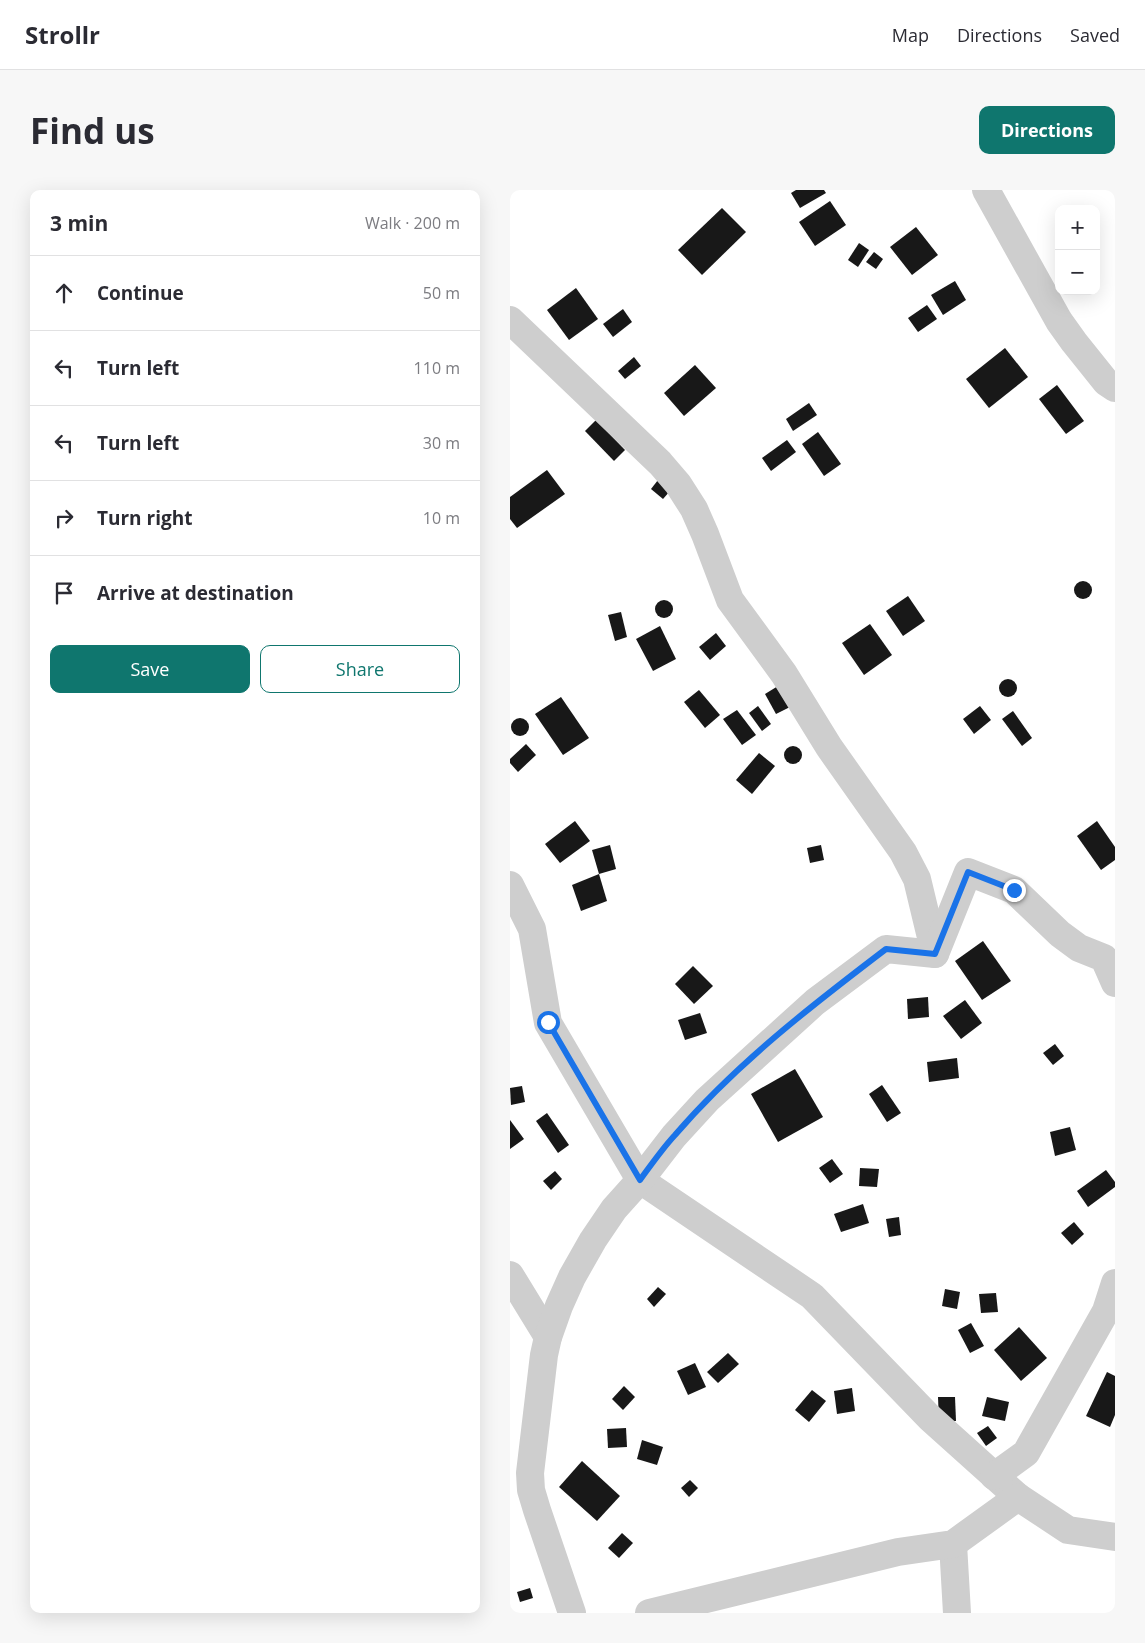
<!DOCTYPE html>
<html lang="en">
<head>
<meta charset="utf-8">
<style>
	:root { --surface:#fff; --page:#f7f7f7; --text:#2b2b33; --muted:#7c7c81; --line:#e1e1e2; --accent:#0f766e }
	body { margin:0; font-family:"Open Sans",sans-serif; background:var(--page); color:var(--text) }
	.controls { position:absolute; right:15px; top:15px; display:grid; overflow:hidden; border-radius:10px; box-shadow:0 5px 20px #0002 }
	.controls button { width:45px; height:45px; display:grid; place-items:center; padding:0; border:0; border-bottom:1px solid var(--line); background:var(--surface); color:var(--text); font:25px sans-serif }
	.stop { position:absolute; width:15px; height:15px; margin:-11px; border:4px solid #1a73e8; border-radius:50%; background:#fff }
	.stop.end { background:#1a73e8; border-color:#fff; box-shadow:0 1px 5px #0008 }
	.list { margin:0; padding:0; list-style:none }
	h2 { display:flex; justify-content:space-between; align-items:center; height:65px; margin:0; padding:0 20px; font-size:21px }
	h2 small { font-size:16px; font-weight:400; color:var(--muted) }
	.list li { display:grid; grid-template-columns:32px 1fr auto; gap:15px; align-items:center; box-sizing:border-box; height:75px; padding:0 20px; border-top:1px solid var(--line) }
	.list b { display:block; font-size:19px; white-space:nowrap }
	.list em { font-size:16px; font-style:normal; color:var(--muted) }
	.actions { display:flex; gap:10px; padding:15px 20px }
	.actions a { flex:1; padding:11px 0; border:1px solid var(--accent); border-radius:10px; text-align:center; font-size:18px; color:var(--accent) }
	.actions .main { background:var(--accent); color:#fff }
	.icon { flex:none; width:28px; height:28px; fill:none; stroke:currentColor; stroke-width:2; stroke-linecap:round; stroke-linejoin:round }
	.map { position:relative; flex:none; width:605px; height:1423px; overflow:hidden; border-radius:10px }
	header { display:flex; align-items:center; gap:30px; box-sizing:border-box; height:70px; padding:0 25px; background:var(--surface); border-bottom:1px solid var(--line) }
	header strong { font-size:24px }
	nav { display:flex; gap:28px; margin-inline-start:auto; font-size:18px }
	.intro { display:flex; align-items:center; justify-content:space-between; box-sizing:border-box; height:120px; padding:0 30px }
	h1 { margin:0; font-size:35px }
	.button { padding:12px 22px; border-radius:10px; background:var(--accent); color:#fff; font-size:18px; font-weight:700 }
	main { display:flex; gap:30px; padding:0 30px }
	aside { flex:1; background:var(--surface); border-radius:10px; box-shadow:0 5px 20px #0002 }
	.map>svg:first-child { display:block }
	.building { fill:#181818 }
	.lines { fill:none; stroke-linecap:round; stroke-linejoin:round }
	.minor { stroke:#cecece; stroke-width:28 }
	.route { stroke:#1a73e8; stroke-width:6 }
</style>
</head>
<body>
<header>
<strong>Strollr</strong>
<nav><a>Map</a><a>Directions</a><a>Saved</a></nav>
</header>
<div class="intro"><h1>Find us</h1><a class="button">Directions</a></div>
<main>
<aside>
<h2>3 min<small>Walk · 200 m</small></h2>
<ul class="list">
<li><svg class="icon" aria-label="ahead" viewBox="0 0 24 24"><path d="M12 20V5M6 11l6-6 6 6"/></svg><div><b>Continue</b></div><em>50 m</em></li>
<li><svg class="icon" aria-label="left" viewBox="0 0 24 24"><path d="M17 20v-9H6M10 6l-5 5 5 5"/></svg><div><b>Turn left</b></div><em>110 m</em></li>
<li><svg class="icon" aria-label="left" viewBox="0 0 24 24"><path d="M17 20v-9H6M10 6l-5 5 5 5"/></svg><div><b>Turn left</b></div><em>30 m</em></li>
<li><svg class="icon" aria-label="right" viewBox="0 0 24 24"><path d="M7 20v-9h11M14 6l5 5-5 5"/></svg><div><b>Turn right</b></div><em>10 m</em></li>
<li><svg class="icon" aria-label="arrive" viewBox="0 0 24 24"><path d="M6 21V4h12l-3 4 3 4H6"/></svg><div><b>Arrive at destination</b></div></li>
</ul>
<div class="actions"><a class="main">Save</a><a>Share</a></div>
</aside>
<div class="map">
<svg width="605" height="1423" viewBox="0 0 605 1423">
	<rect width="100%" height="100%" fill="#fff"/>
	<g class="building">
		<polygon points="286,0 314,0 316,3 290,18 281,3"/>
		<polygon points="320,11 336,35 305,56 289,32"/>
		<polygon points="212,18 236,42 192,85 168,60"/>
		<polygon points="406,37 428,65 402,85 380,57"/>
		<polygon points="349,53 359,60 348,77 338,70"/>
		<polygon points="364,62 373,69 366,79 356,72"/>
		<polygon points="445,91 456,110 433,125 421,105"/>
		<polygon points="66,98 88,129 59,150 37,120"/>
		<polygon points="417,115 427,129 408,142 398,128"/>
		<polygon points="113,119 122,132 103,147 93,134"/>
		<polygon points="495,158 518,187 479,218 456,189"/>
		<polygon points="124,167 131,176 115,189 108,181"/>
		<polygon points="185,175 206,198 174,226 154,203"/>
		<polygon points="547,195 574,231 556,244 529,209"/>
		<polygon points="299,213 307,225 283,241 276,229"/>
		<polygon points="86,230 115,260 104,271 75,241"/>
		<polygon points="308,242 331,274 314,286 292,254"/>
		<polygon points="277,250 286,262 261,281 252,268"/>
		<polygon points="37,280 55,304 7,338 0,329 0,307"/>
		<polygon points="148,290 160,301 153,309 141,299"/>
		<circle cx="573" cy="400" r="9"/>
		<polygon points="398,406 415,431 393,446 376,421"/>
		<circle cx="154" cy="419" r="9"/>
		<polygon points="111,422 117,447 105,451 98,425"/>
		<polygon points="360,434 382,465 354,485 332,453"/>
		<polygon points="150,436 166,469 143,481 126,449"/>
		<polygon points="206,443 216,456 200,470 189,457"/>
		<circle cx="498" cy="498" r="9"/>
		<polygon points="268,496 280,517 266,524 255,504"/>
		<polygon points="189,500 210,525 195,538 174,512"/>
		<polygon points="51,507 79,548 53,565 25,524"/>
		<polygon points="248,516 261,534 252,541 239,523"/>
		<polygon points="470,516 481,530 464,544 453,529"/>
		<polygon points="227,520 246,545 232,555 213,529"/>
		<polygon points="503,521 522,548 512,556 492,529"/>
		<circle cx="10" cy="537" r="9"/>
		<polygon points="16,554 26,565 8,582 0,573 0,569"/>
		<circle cx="283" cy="565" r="9"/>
		<polygon points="249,563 265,576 242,604 226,590"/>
		<polygon points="65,631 80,651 50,673 35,654"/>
		<polygon points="587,631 605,657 605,670 591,680 567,646"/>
		<polygon points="100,655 106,679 89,684 82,660"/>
		<polygon points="311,655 314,670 300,673 297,658"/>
		<polygon points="89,684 97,711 71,721 62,695"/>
		<polygon points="473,751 501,791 472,810 445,771"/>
		<polygon points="183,776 203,796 184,814 165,794"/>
		<polygon points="418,807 419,827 398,829 397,809"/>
		<polygon points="455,810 472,833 451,849 433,826"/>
		<polygon points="190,823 197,843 175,850 168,830"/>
		<polygon points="545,854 554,866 543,875 533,863"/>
		<polygon points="447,868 449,888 419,892 417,872"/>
		<polygon points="285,879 313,927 268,952 241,904"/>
		<polygon points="372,895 391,923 377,932 359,904"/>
		<polygon points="12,896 15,912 1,915 0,898"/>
		<polygon points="37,923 59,955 48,963 26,931"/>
		<polygon points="0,930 14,949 0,959"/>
		<polygon points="560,937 566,960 545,966 540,942"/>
		<polygon points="322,969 333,984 320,993 309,978"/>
		<polygon points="350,978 369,979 367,997 349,996"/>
		<polygon points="596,980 605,992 605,997 578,1017 567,1001"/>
		<polygon points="45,981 52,989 41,1000 33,991"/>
		<polygon points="353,1014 359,1033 331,1042 324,1024"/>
		<polygon points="389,1027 391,1045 379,1047 376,1029"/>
		<polygon points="564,1032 574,1044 562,1055 551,1043"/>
		<polygon points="148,1097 156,1104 144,1117 137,1109"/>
		<polygon points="435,1099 450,1102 447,1119 432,1116"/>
		<polygon points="486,1103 488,1122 471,1123 469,1104"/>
		<polygon points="461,1133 474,1156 460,1163 448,1140"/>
		<polygon points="509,1137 537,1168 511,1191 484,1160"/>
		<polygon points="218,1163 229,1174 208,1193 197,1182"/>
		<polygon points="185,1173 196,1197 178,1205 167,1181"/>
		<polygon points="597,1182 605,1186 605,1225 600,1237 576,1226"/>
		<polygon points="114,1196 125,1207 113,1220 102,1209"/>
		<polygon points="342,1198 345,1221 327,1224 324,1201"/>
		<polygon points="302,1200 316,1211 299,1232 285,1220"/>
		<polygon points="428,1207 445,1207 446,1231 429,1232"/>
		<polygon points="477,1207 499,1212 495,1231 472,1226"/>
		<polygon points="478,1236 487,1248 476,1256 467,1243"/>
		<polygon points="116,1238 117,1257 98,1258 97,1239"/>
		<polygon points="132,1250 153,1257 147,1275 127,1269"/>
		<polygon points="72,1271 110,1306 87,1331 49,1297"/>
		<polygon points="180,1290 188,1298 179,1307 171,1298"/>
		<polygon points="112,1343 123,1353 109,1368 98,1358"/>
		<polygon points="20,1398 23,1408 10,1412 7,1402"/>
	</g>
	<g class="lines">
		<g class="minor">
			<polyline points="476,0 549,131 564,152 596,192 605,198"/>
			<polyline points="0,130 150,273 168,294 184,319 195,344 220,410 274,484 319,557 393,662 407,689 425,764"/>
			<polyline points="0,695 22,739 38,833 130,990 302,1106 420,1228 508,1307"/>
			<polyline points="0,1085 38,1147"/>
			<polyline points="484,1286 516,1263 596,1121 605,1093"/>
			<polyline points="443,1354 447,1423"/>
			<polyline points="62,1423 27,1320 21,1300 20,1283 34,1165 38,1147 49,1116 62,1087 83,1050 104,1019 130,990 164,946 197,910 305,812 376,759 425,764 458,682 504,700 550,744 569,758 594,768 605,793"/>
			<polyline points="139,1423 388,1362 443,1354 508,1307 558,1340 605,1347"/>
		</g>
	</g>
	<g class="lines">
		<path class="route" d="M38,832L130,990C141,975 152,959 165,945C226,874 301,816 376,759L425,764L458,682L504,700"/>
	</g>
</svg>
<div class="controls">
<button>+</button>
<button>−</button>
</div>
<div class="stop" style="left:38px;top:832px"></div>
<div class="stop end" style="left:504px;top:700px"></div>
</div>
</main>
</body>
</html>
